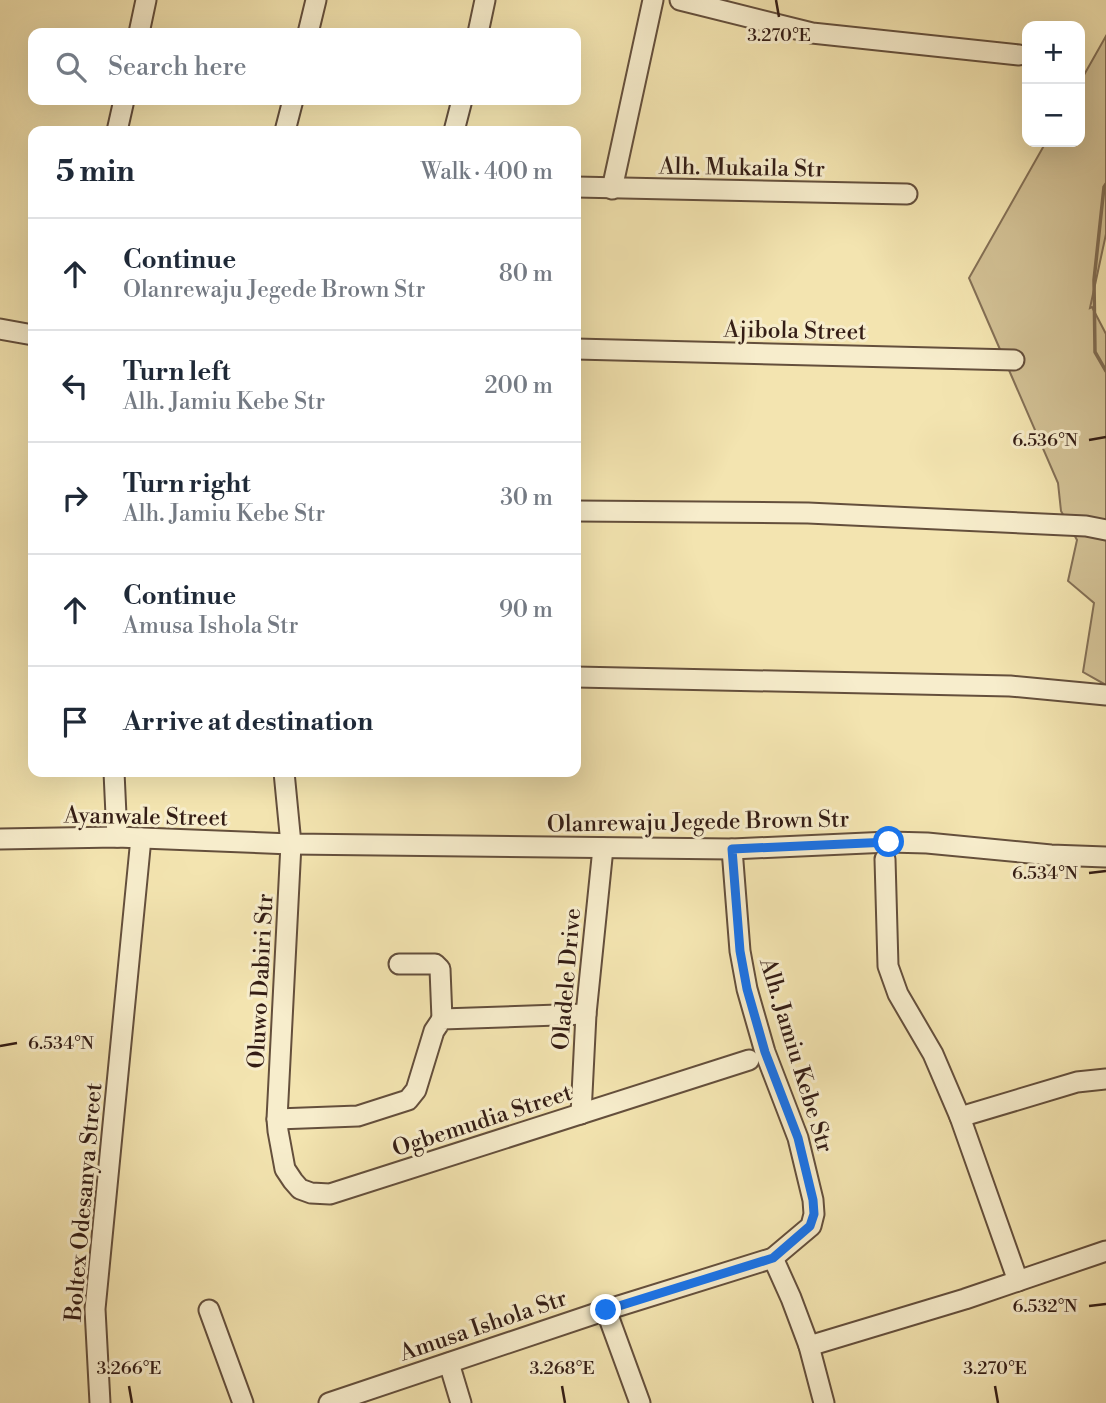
<!DOCTYPE html>
<html lang="en">
<head>
<meta charset="utf-8">
<style>
	:root { --surface:#fff; --page:#f2f2f3; --text:#1f2937; --muted:#747a83; --line:#e0e1e3 }
	body { margin:0; font-family:"Libre Bodoni",serif; background:var(--page); color:var(--text) }
	.controls { position:absolute; right:21px; top:21px; display:grid; overflow:hidden; border-radius:14px; box-shadow:0 7px 28px #0002 }
	.controls button { width:63px; height:63px; display:grid; place-items:center; padding:0; border:0; border-bottom:2px solid var(--line); background:var(--surface); color:var(--text); font:35px sans-serif }
	.stop { position:absolute; width:21px; height:21px; margin:-16px; border:5px solid #1a73e8; border-radius:50%; background:#fff }
	.stop.end { background:#1a73e8; border-color:#fff; box-shadow:0 2px 7px #0008 }
	.list { margin:0; padding:0; list-style:none }
	h2 { display:flex; justify-content:space-between; align-items:center; height:91px; margin:0; padding:0 28px; font-size:30px }
	h2 small { font-size:23px; font-weight:400; color:var(--muted) }
	.list li { display:grid; grid-template-columns:46px 1fr auto; gap:21px; align-items:center; box-sizing:border-box; height:112px; padding:0 28px; border-top:2px solid var(--line) }
	.list b { display:block; font-size:26px; white-space:nowrap }
	.list p { margin:0; font-size:23px; white-space:nowrap; color:var(--muted) }
	.list em { font-size:23px; font-style:normal; color:var(--muted) }
	.icon { flex:none; width:38px; height:38px; fill:none; stroke:currentColor; stroke-width:2; stroke-linecap:round; stroke-linejoin:round }
	.map { position:relative; flex:none; width:1106px; height:1403px; overflow:hidden }
	.search { position:absolute; background:var(--surface); box-shadow:0 7px 28px #0002; left:28px; top:28px; width:553px; height:77px; display:flex; align-items:center; gap:18px; box-sizing:border-box; padding:0 24px; border-radius:14px; color:var(--muted); font-size:26px }
	.panel { position:absolute; background:var(--surface); box-shadow:0 7px 28px #0002; left:28px; top:126px; width:553px; height:651px; border-radius:14px }
	.map>svg:first-child { display:block }
	.green { fill:#d3c296; stroke:#847056; stroke-width:2 }
	.lines { fill:none; stroke-linecap:round; stroke-linejoin:round }
	.stream { stroke:#806c52; stroke-width:3.5 }
	.minor-casing { stroke:#644f3c; stroke-width:23 }
	.minor { stroke:#f7edcc; stroke-width:19 }
	.route { stroke:#1a73e8; stroke-width:9 }
	.ticks { fill:none; stroke:#341d15; stroke-width:2.5 }
	.labels { text-anchor:middle; stroke-width:6; stroke-linejoin:round; paint-order:stroke }
	.street-label { font-size:23px; fill:#341d15; stroke:#f7edcc }
	.ticks-label { font-size:18px; text-anchor:middle; fill:#341d15; stroke:#f7edcc; stroke-width:6; stroke-linejoin:round; paint-order:stroke }
</style>
</head>
<body>
<div class="map">
<svg width="1106" height="1403" viewBox="0 0 1106 1403">
	<rect width="100%" height="100%" fill="#f3e4b0"/>
	<filter id="stains"><feTurbulence type="fractalNoise" baseFrequency=".00286" numOctaves="4"/><feColorMatrix values="0 0 0 0 .2 0 0 0 0 .09 0 0 0 0 .02 0 0 0 .5 -.17"/></filter>
	<radialGradient id="worn" r=".72"><stop offset=".6" stop-color="#630" stop-opacity="0"/><stop offset="1" stop-color="#630" stop-opacity=".3"/></radialGradient>
	<polygon class="green" points="1106,36 1106,234 1090,308 1092,307 1106,334 1106,685 1083,672 1094,603 1068,581 1077,540 1061,511 1058,483 969,278 1046,142 1080,142 1080,82"/>
	<g class="lines">
		<polyline class="stream" points="1106,184 1104,187 1094,280 1095,352 1106,371"/>
		<g class="minor-casing">
			<g id="minor">
				<polyline points="680,0 812,33 1019,55"/>
				<polyline points="139,33 146,0"/>
				<polyline points="308,33 316,0"/>
				<polyline points="478,33 485,0"/>
				<polyline points="117,131 124,100"/>
				<polyline points="285,131 293,100"/>
				<polyline points="454,131 462,100"/>
				<polyline points="576,187 907,194"/>
				<polyline points="612,189 653,0"/>
				<polyline points="0,329 33,335"/>
				<polyline points="576,349 1014,360"/>
				<polyline points="576,511 808,513 1086,526 1106,530"/>
				<polyline points="576,677 1010,686 1106,695"/>
				<polyline points="114,772 117,837"/>
				<polyline points="284,772 291,844 277,1119 278,1131 285,1169 293,1181 300,1189 311,1193 330,1194 749,1060"/>
				<polyline points="0,839 117,837 291,844 732,849 889,842 927,843 1051,855 1106,857"/>
				<polyline points="885,859 888,966 898,994 933,1054 960,1117 1018,1281"/>
				<polyline points="399,964 435,964 440,969 442,1019"/>
				<polyline points="581,1114 586,1014 603,848"/>
				<polyline points="960,1117 1077,1082 1106,1079"/>
				<polyline points="277,1119 358,1116 408,1100 416,1090 434,1031 442,1019 586,1014"/>
				<polyline points="773,1258 791,1298 809,1346 824,1403"/>
				<polyline points="209,1310 243,1403"/>
				<polyline points="606,1310 640,1403"/>
				<polyline points="809,1346 965,1299 1106,1251"/>
				<polyline points="449,1363 461,1403"/>
				<polyline points="100,1403 95,1309 141,838"/>
				<polyline points="329,1403 606,1310 773,1258 811,1226 814,1214 813,1200 798,1138 765,1052 747,989 740,951 732,849"/>
			</g>
		</g>
		<use href="#minor" class="minor"/>
	</g>
	<g class="lines">
		<polyline class="route" points="606,1310 773,1258 810,1226 814,1214 813,1200 798,1138 765,1052 747,989 740,951 732,849 889,842"/>
	</g>
	<path class="ticks" d="M776,0L779,17M1089,440L1106,437M1089,873L1106,871M0,1046L17,1043M1089,1306L1106,1304M129,1386L132,1403M562,1386L565,1403M995,1386L998,1403"/>
	<g class="labels">
		<g class="street-label">
			<text transform="translate(742 167) rotate(1)" y="8">Alh. Mukaila Str</text>
			<text transform="translate(795 330) rotate(1)" y="8">Ajibola Street</text>
			<text transform="translate(146 816) rotate(1)" y="8">Ayanwale Street</text>
			<text transform="translate(698 821) rotate(-1)" y="8">Olanrewaju Jegede Brown Str</text>
			<text transform="translate(566 979) rotate(-85)" y="8">Oladele Drive</text>
			<text transform="translate(260 981) rotate(-87)" y="8">Oluwo Dabiri Str</text>
			<text transform="translate(797 1055) rotate(73)" y="8">Alh. Jamiu Kebe Str</text>
			<text transform="translate(482 1120) rotate(-18)" y="8">Ogbemudia Street</text>
			<text transform="translate(83 1202) rotate(-85)" y="8">Boltex Odesanya Street</text>
			<text transform="translate(483 1325) rotate(-19)" y="8">Amusa Ishola Str</text>
		</g>
	</g>
	<g class="ticks-label">
		<text x="779" y="41">3.270°E</text>
		<text x="1045" y="446">6.536°N</text>
		<text x="1045" y="879">6.534°N</text>
		<text x="61" y="1049">6.534°N</text>
		<text x="1045" y="1312">6.532°N</text>
		<text x="129" y="1374">3.266°E</text>
		<text x="562" y="1374">3.268°E</text>
		<text x="995" y="1374">3.270°E</text>
	</g>
	<rect width="100%" height="100%" filter="url(#stains)"/>
	<rect width="100%" height="100%" fill="url(#worn)"/>
</svg>
<div class="controls">
<button>+</button>
<button>−</button>
</div>
<div class="stop" style="left:889px;top:842px"></div>
<div class="stop end" style="left:606px;top:1310px"></div>
<div class="search"><svg class="icon" aria-label="search" viewBox="0 0 24 24"><circle cx="10" cy="10" r="6"/><path d="M15 15l6 6"/></svg>Search here</div>
<section class="panel">
<h2>5 min<small>Walk · 400 m</small></h2>
<ul class="list">
<li><svg class="icon" aria-label="ahead" viewBox="0 0 24 24"><path d="M12 20V5M6 11l6-6 6 6"/></svg><div><b>Continue</b><p>Olanrewaju Jegede Brown Str</p></div><em>80 m</em></li>
<li><svg class="icon" aria-label="left" viewBox="0 0 24 24"><path d="M17 20v-9H6M10 6l-5 5 5 5"/></svg><div><b>Turn left</b><p>Alh. Jamiu Kebe Str</p></div><em>200 m</em></li>
<li><svg class="icon" aria-label="right" viewBox="0 0 24 24"><path d="M7 20v-9h11M14 6l5 5-5 5"/></svg><div><b>Turn right</b><p>Alh. Jamiu Kebe Str</p></div><em>30 m</em></li>
<li><svg class="icon" aria-label="ahead" viewBox="0 0 24 24"><path d="M12 20V5M6 11l6-6 6 6"/></svg><div><b>Continue</b><p>Amusa Ishola Str</p></div><em>90 m</em></li>
<li><svg class="icon" aria-label="arrive" viewBox="0 0 24 24"><path d="M6 21V4h12l-3 4 3 4H6"/></svg><div><b>Arrive at destination</b></div></li>
</ul>
</section>
</div>
</body>
</html>
